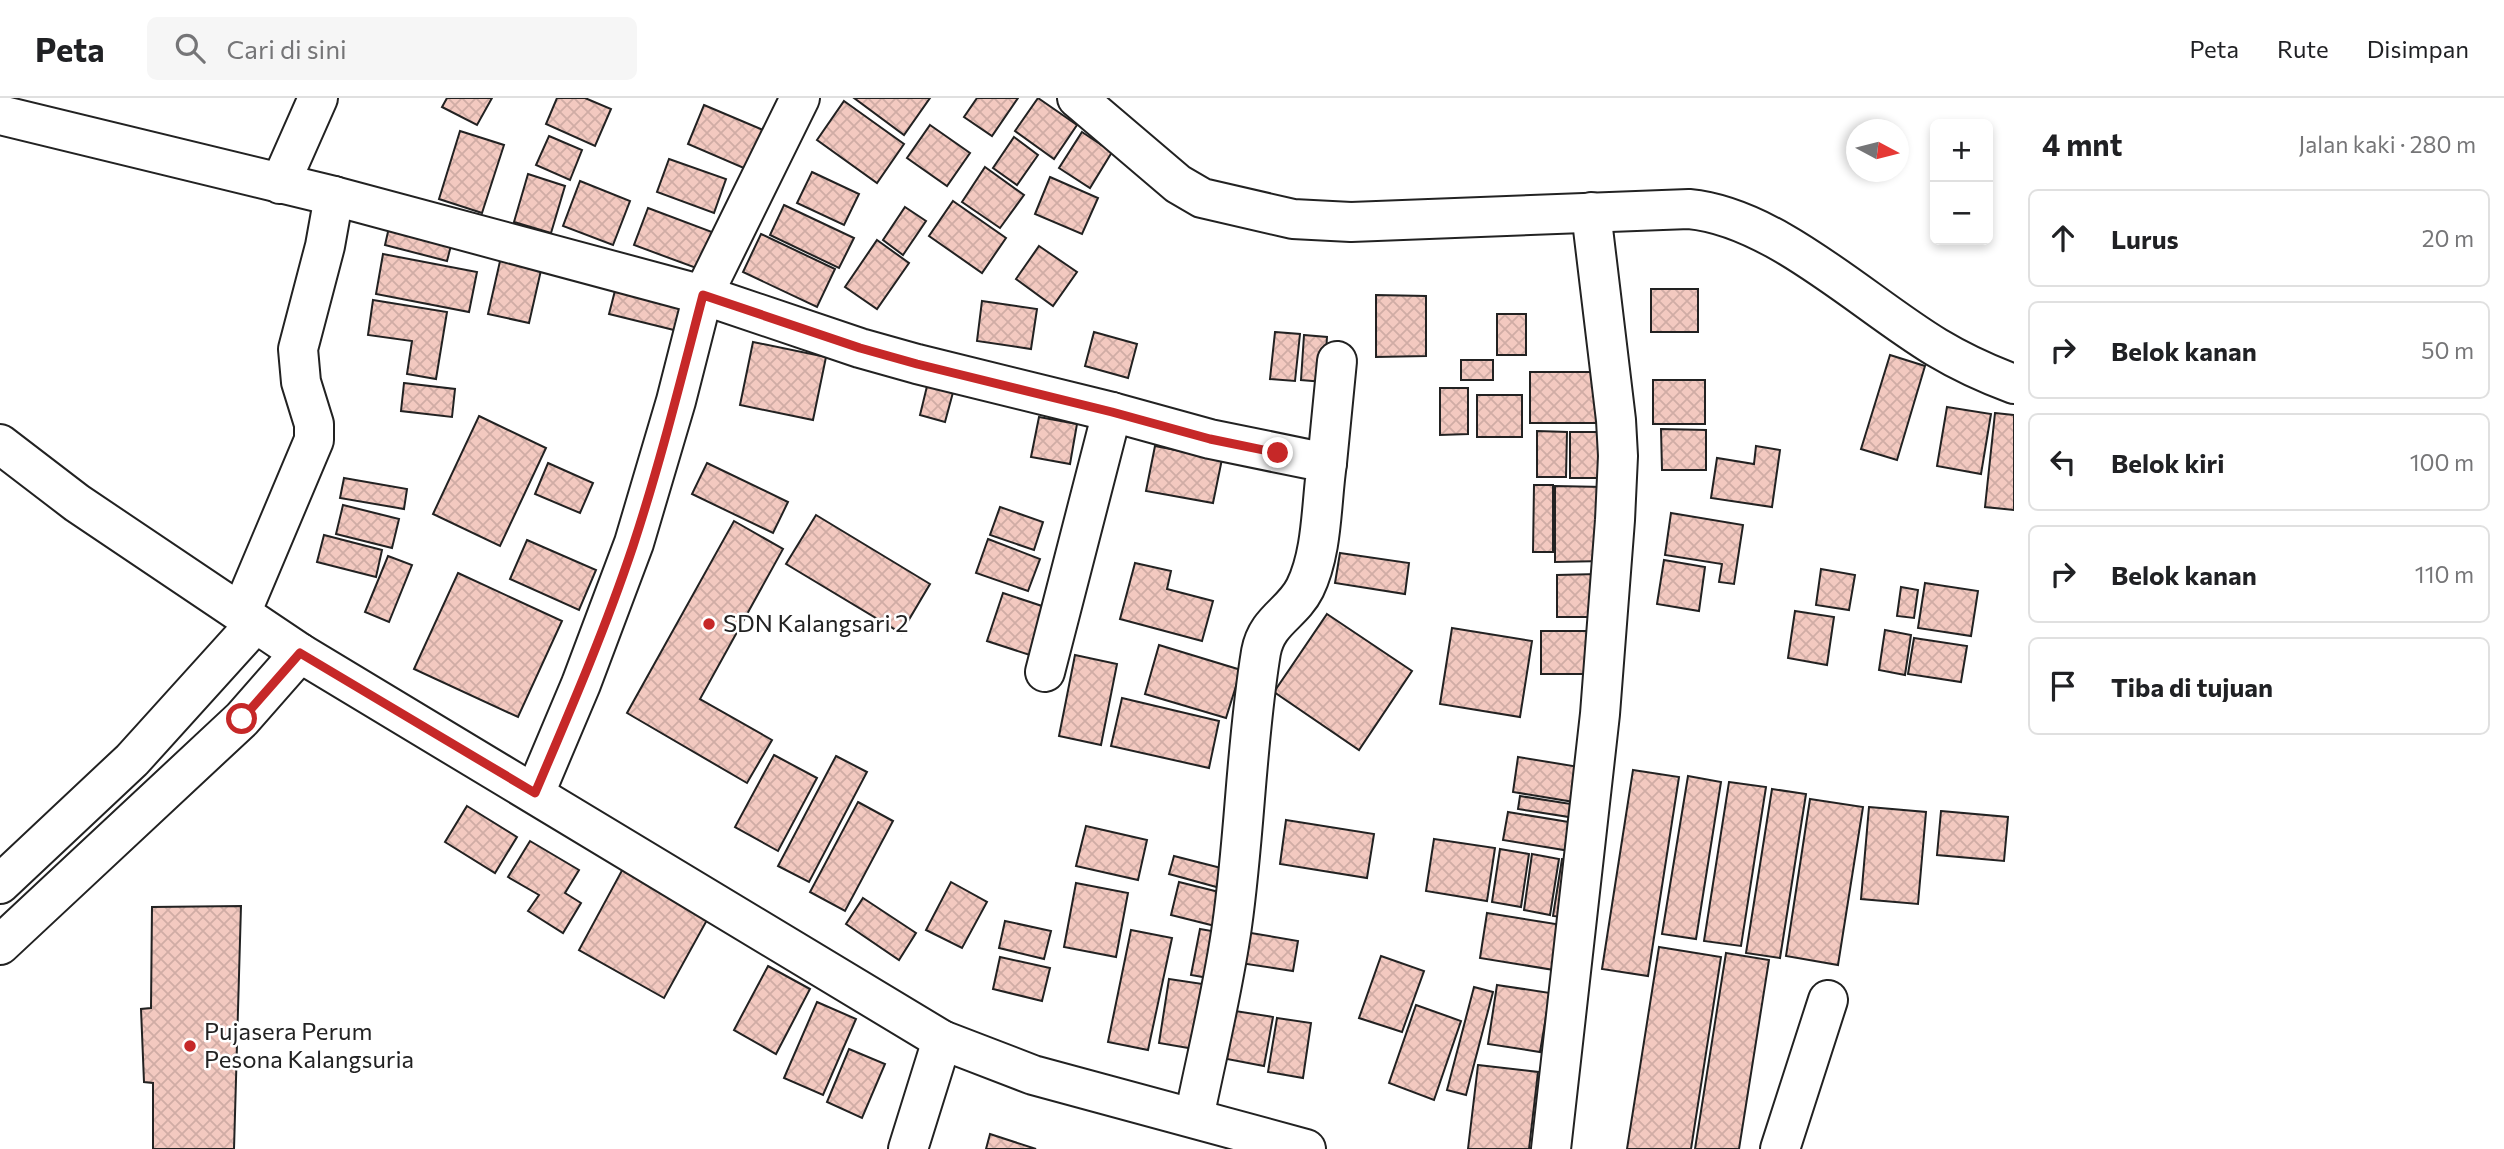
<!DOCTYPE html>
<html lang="id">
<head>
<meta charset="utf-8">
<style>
	:root { --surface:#fff; --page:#f6f6f6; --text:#202124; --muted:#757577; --line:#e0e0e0 }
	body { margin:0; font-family:Commissioner,sans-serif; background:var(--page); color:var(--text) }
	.controls { position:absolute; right:21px; top:21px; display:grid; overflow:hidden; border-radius:10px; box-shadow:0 4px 10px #0003 }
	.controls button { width:63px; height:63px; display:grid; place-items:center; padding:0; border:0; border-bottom:2px solid var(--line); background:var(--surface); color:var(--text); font:35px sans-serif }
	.compass { position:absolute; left:1846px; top:21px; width:63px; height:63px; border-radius:50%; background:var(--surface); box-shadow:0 4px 10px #0003; rotate:97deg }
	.stop { position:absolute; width:21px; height:21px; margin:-16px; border:5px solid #c62828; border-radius:50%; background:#fff }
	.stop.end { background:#c62828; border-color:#fff; box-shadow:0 2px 7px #0008 }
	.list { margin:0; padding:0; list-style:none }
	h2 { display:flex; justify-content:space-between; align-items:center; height:91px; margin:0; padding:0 28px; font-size:30px }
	h2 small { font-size:23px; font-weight:400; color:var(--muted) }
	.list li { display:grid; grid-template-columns:46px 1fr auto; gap:21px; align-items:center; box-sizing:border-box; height:98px; margin:0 14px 14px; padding:0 14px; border:2px solid var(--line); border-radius:10px }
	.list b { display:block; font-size:26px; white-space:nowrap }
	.list em { font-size:23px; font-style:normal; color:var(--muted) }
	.icon { flex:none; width:38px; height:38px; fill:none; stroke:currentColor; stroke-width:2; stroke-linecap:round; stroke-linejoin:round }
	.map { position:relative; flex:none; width:2014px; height:1051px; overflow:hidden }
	header { display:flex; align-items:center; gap:42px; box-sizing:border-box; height:98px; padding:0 35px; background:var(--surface); border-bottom:2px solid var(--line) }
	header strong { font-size:33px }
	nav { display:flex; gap:38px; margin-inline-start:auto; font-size:24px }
	.search { width:490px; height:63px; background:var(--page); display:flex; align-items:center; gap:18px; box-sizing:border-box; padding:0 24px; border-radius:10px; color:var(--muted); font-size:26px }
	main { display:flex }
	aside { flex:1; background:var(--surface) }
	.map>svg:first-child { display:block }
	.building { fill:url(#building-cross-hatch); stroke:#222; stroke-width:2 }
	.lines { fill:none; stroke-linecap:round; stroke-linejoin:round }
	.minor-casing { stroke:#222; stroke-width:42 }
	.major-casing { stroke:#222; stroke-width:42 }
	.minor { stroke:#fff; stroke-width:38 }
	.major { stroke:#fff; stroke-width:38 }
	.route { stroke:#c62828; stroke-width:9 }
	.poi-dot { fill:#c62828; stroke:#fff; stroke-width:2.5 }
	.labels { text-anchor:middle; stroke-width:5; stroke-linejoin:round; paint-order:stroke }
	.poi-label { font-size:24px; fill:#222; stroke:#fff; text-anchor:start }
</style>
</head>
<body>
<header>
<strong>Peta</strong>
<div class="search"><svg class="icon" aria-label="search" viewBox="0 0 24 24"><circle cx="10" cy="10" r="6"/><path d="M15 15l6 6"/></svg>Cari di sini</div>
<nav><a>Peta</a><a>Rute</a><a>Disimpan</a></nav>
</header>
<main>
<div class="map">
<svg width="2014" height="1051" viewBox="0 0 2014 1051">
	<defs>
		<pattern id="building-cross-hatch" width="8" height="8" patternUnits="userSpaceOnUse" patternTransform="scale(1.75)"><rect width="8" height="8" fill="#f3c9c0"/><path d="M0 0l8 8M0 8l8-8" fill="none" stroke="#d0aca5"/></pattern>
	</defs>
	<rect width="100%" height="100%" fill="#fff"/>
	<g class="building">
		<polygon points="447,0 492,0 477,27 442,9"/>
		<polygon points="557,0 585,0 611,11 595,48 546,26"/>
		<polygon points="854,0 930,0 904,37"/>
		<polygon points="977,0 1018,0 992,38 964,19"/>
		<polygon points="1038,0 1077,27 1054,61 1015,33"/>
		<polygon points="844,3 904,46 877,85 817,42"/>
		<polygon points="704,7 770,35 753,74 688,46"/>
		<polygon points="930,27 970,55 947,88 907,60"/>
		<polygon points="460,33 504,47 482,115 439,101"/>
		<polygon points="1082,34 1112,54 1090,90 1059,70"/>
		<polygon points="549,38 582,52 570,82 536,67"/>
		<polygon points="1014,39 1038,57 1017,87 993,70"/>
		<polygon points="669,61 726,81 714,115 657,94"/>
		<polygon points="985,69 1024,97 1000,130 962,104"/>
		<polygon points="812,74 859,96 844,127 797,105"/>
		<polygon points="528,76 565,88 551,135 514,124"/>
		<polygon points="1050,79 1098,100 1082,136 1035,116"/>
		<polygon points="580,83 630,103 613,147 563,128"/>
		<polygon points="953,103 1006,140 982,175 929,138"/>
		<polygon points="784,107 854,140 839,170 770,137"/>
		<polygon points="905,109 926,123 903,157 883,142"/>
		<polygon points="648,110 712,134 699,171 634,147"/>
		<polygon points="392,116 455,132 447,163 385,147"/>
		<polygon points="761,136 835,171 817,209 743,174"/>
		<polygon points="877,142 909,165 877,211 845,189"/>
		<polygon points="1039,148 1077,174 1053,208 1016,181"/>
		<polygon points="503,150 544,159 529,225 488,216"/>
		<polygon points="383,156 477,174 469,214 376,196"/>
		<polygon points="619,177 688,194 678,233 609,216"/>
		<rect x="1651" y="191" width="47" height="43"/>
		<polygon points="1376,197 1426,198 1426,258 1376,259"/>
		<polygon points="373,202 447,214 436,281 407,276 412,243 368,237"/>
		<polygon points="982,203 1037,211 1031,251 977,243"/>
		<rect x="1497" y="216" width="29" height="41"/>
		<polygon points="1094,234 1137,246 1128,280 1085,268"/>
		<polygon points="1275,234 1300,236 1295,283 1270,281"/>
		<polygon points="1304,237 1327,239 1324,284 1301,282"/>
		<polygon points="753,244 826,259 813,322 740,307"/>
		<polygon points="1890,257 1925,268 1897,362 1861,351"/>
		<rect x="1461" y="262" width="32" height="20"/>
		<rect x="1530" y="274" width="72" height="51"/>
		<polygon points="929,280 955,287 945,324 920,317"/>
		<rect x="1653" y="282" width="52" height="44"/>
		<polygon points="404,285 455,291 452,319 401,313"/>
		<polygon points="1440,290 1468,290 1468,336 1440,337"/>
		<rect x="1477" y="297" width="45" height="42"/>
		<polygon points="1947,309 1991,316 1981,376 1937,368"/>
		<polygon points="1995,315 2014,317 2014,412 1985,409"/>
		<polygon points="479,318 546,350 500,448 433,416"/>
		<polygon points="1039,319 1077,326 1070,366 1031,359"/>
		<polygon points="1661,331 1706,332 1706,372 1662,372"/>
		<polygon points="1537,333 1567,334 1566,379 1537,379"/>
		<rect x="1570" y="334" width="37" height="46"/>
		<polygon points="1155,348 1222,361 1213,405 1146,393"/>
		<polygon points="1756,348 1780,352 1772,409 1711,400 1717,360 1754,366"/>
		<polygon points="548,365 593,385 580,415 535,396"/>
		<polygon points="707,365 788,404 773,435 692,396"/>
		<polygon points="344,380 407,391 404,411 340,400"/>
		<polygon points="1534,387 1553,387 1553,454 1533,454"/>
		<polygon points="1555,388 1604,389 1604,463 1555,464"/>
		<polygon points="343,407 399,421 392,450 336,436"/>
		<polygon points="1000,409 1043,424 1034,452 990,437"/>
		<polygon points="1671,415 1743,427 1734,486 1719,484 1722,466 1665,457"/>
		<polygon points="816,417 930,486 901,535 786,466"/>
		<polygon points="734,423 783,451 700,601 772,642 747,685 627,615"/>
		<polygon points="324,437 382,452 376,479 317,464"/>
		<polygon points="988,441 1040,461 1028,493 976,475"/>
		<polygon points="527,442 596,472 579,512 510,481"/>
		<polygon points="1340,455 1409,465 1405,496 1335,485"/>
		<polygon points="388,458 412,467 389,524 365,514"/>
		<polygon points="1664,462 1705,469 1699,513 1657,506"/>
		<polygon points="1135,465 1171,473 1167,491 1213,503 1202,543 1120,521"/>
		<polygon points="1821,471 1855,477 1849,512 1816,507"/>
		<polygon points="458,475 562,523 518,619 414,571"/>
		<polygon points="1598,476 1597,519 1557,519 1557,477"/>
		<polygon points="1925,485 1978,493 1971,538 1918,530"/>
		<polygon points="1901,489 1918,492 1914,520 1897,518"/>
		<polygon points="1003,495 1054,512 1039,560 987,543"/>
		<polygon points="1795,513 1834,519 1827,567 1788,560"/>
		<polygon points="1327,516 1412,573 1359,652 1274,594"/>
		<polygon points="1452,530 1532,543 1520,619 1440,606"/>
		<polygon points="1885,532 1911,537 1905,577 1879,572"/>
		<polygon points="1541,533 1589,533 1588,576 1541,576"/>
		<polygon points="1914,540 1967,548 1961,584 1908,576"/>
		<polygon points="1159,547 1241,572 1226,620 1145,596"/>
		<polygon points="1075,557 1117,566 1101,647 1059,638"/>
		<polygon points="1122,600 1219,623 1209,670 1111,648"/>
		<polygon points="774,657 817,680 778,753 735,729"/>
		<polygon points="836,658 867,674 809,784 778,768"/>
		<polygon points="1518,659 1579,669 1574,704 1513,694"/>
		<polygon points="1633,672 1679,679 1648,878 1602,871"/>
		<polygon points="1688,678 1721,684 1696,841 1662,836"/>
		<polygon points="1729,684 1766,689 1741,848 1704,843"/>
		<polygon points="1772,691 1806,696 1780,860 1746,855"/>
		<polygon points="1520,698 1571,706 1569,719 1518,711"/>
		<polygon points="1810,701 1863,709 1838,867 1786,858"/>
		<polygon points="858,704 893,723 845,813 810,794"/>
		<polygon points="467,708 517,739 495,775 445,744"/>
		<polygon points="1869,709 1926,714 1918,806 1861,801"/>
		<polygon points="1941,713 2008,719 2004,763 1937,757"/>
		<polygon points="1508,714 1575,725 1570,753 1503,742"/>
		<polygon points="1286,722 1374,736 1367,780 1280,766"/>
		<polygon points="1086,728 1147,742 1138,782 1076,768"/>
		<polygon points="1434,741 1495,750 1487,803 1426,793"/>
		<polygon points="530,743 579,772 565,795 581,805 563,835 528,813 539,797 508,779"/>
		<polygon points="1500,751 1529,756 1521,809 1492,804"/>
		<polygon points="1532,756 1559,761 1550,817 1524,812"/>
		<polygon points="1174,758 1225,771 1220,790 1169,776"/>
		<polygon points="1562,761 1578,763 1569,820 1553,818"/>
		<polygon points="626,765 712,813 664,900 579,852"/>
		<polygon points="951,784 987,804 962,850 926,832"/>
		<polygon points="1179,784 1223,795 1215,828 1171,817"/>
		<polygon points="1076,785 1128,795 1116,859 1064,849"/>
		<polygon points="863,800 916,835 899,862 846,826"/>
		<polygon points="241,808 234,1051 153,1051 153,985 144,984 141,911 151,910 152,809"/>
		<polygon points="1487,815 1562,827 1554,872 1480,860"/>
		<polygon points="1005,823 1051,833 1044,861 999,850"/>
		<polygon points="1200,831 1223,835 1214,881 1191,877"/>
		<polygon points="1131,832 1172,840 1148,952 1108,944"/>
		<polygon points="1245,834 1298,843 1293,873 1240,865"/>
		<polygon points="1659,849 1721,859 1691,1051 1627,1051"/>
		<polygon points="1726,855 1769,862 1739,1051 1695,1051"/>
		<polygon points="1381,858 1424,873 1402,934 1359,920"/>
		<polygon points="1000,859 1050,870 1042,903 993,891"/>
		<polygon points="768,868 810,891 776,956 734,932"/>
		<polygon points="1169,881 1216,888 1206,953 1159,945"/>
		<polygon points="1497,887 1550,895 1540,954 1488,946"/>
		<polygon points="1474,889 1493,894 1466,997 1447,992"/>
		<polygon points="817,904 856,921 823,997 784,980"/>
		<polygon points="1416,907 1461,923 1434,1002 1389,985"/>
		<polygon points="1235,913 1273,919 1264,968 1227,961"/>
		<polygon points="1277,920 1311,925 1303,980 1268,974"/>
		<polygon points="849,951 885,966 862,1020 827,1004"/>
		<polygon points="1478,967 1538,974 1529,1051 1468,1051"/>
		<polygon points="990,1036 1036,1051 986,1051"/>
	</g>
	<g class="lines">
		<g class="minor-casing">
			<g id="minor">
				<path d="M1077,0L1178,86L1202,100L1293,121L1351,124L1689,111C1775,119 1863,205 1936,249C1961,264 1987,276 2014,286"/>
				<path d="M0,17L334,98L703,197L860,250L917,266L1112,314L1210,341L1327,365C1321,405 1323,453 1305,490C1292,516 1267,522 1261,554C1246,645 1245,737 1232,828C1223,892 1207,956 1194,1020"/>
				<polyline points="280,86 318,0"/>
				<polyline points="1327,365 1337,263"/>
				<polyline points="241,515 314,342 314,326 301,284 298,251 325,148 334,98"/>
				<polyline points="1045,574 1112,314"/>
				<polyline points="535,695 581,586 634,445 676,303 703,197 800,0"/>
				<polyline points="0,786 132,662 255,526"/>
				<polyline points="0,847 242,621 300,555"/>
				<polyline points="908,1051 942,942"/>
				<polyline points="1551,1051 1600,616 1615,422 1618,358 1616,322 1591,114"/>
				<polyline points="1780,1051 1828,902"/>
			</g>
		</g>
		<g class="major-casing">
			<polyline id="major" points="0,346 77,405 300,555 942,942 1033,977 1306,1051"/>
		</g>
		<use href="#minor" class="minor"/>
		<use href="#major" class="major"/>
	</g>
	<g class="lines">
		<path class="route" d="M242,621L300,555L535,695C570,613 605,532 633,448C660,366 681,281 703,197L860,250L917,266L1112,314L1210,341L1278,355"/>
	</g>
	<g class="poi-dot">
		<circle cx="709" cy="526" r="7"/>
		<circle cx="190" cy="948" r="7"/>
	</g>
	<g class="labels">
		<g class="poi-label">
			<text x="723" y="534">SDN Kalangsari 2</text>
			<text x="204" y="942">Pujasera Perum<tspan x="204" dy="28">Pesona Kalangsuria</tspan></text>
		</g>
	</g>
</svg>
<div class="controls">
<button>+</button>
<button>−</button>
</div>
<svg class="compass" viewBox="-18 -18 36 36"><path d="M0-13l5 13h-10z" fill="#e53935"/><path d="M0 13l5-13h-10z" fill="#757577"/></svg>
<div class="stop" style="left:242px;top:621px"></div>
<div class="stop end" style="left:1278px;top:355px"></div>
</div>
<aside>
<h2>4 mnt<small>Jalan kaki · 280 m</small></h2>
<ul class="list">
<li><svg class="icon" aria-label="ahead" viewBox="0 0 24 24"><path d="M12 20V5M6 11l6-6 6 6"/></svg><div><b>Lurus</b></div><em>20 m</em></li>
<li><svg class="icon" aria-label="right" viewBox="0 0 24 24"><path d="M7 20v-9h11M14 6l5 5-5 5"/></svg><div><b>Belok kanan</b></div><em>50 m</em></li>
<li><svg class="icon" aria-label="left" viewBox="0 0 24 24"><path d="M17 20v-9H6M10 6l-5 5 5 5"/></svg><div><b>Belok kiri</b></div><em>100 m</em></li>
<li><svg class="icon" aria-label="right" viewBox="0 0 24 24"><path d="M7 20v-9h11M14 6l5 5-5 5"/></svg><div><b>Belok kanan</b></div><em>110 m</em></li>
<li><svg class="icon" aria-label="arrive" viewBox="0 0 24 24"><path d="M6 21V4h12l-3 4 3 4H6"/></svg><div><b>Tiba di tujuan</b></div></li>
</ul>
</aside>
</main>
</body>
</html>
